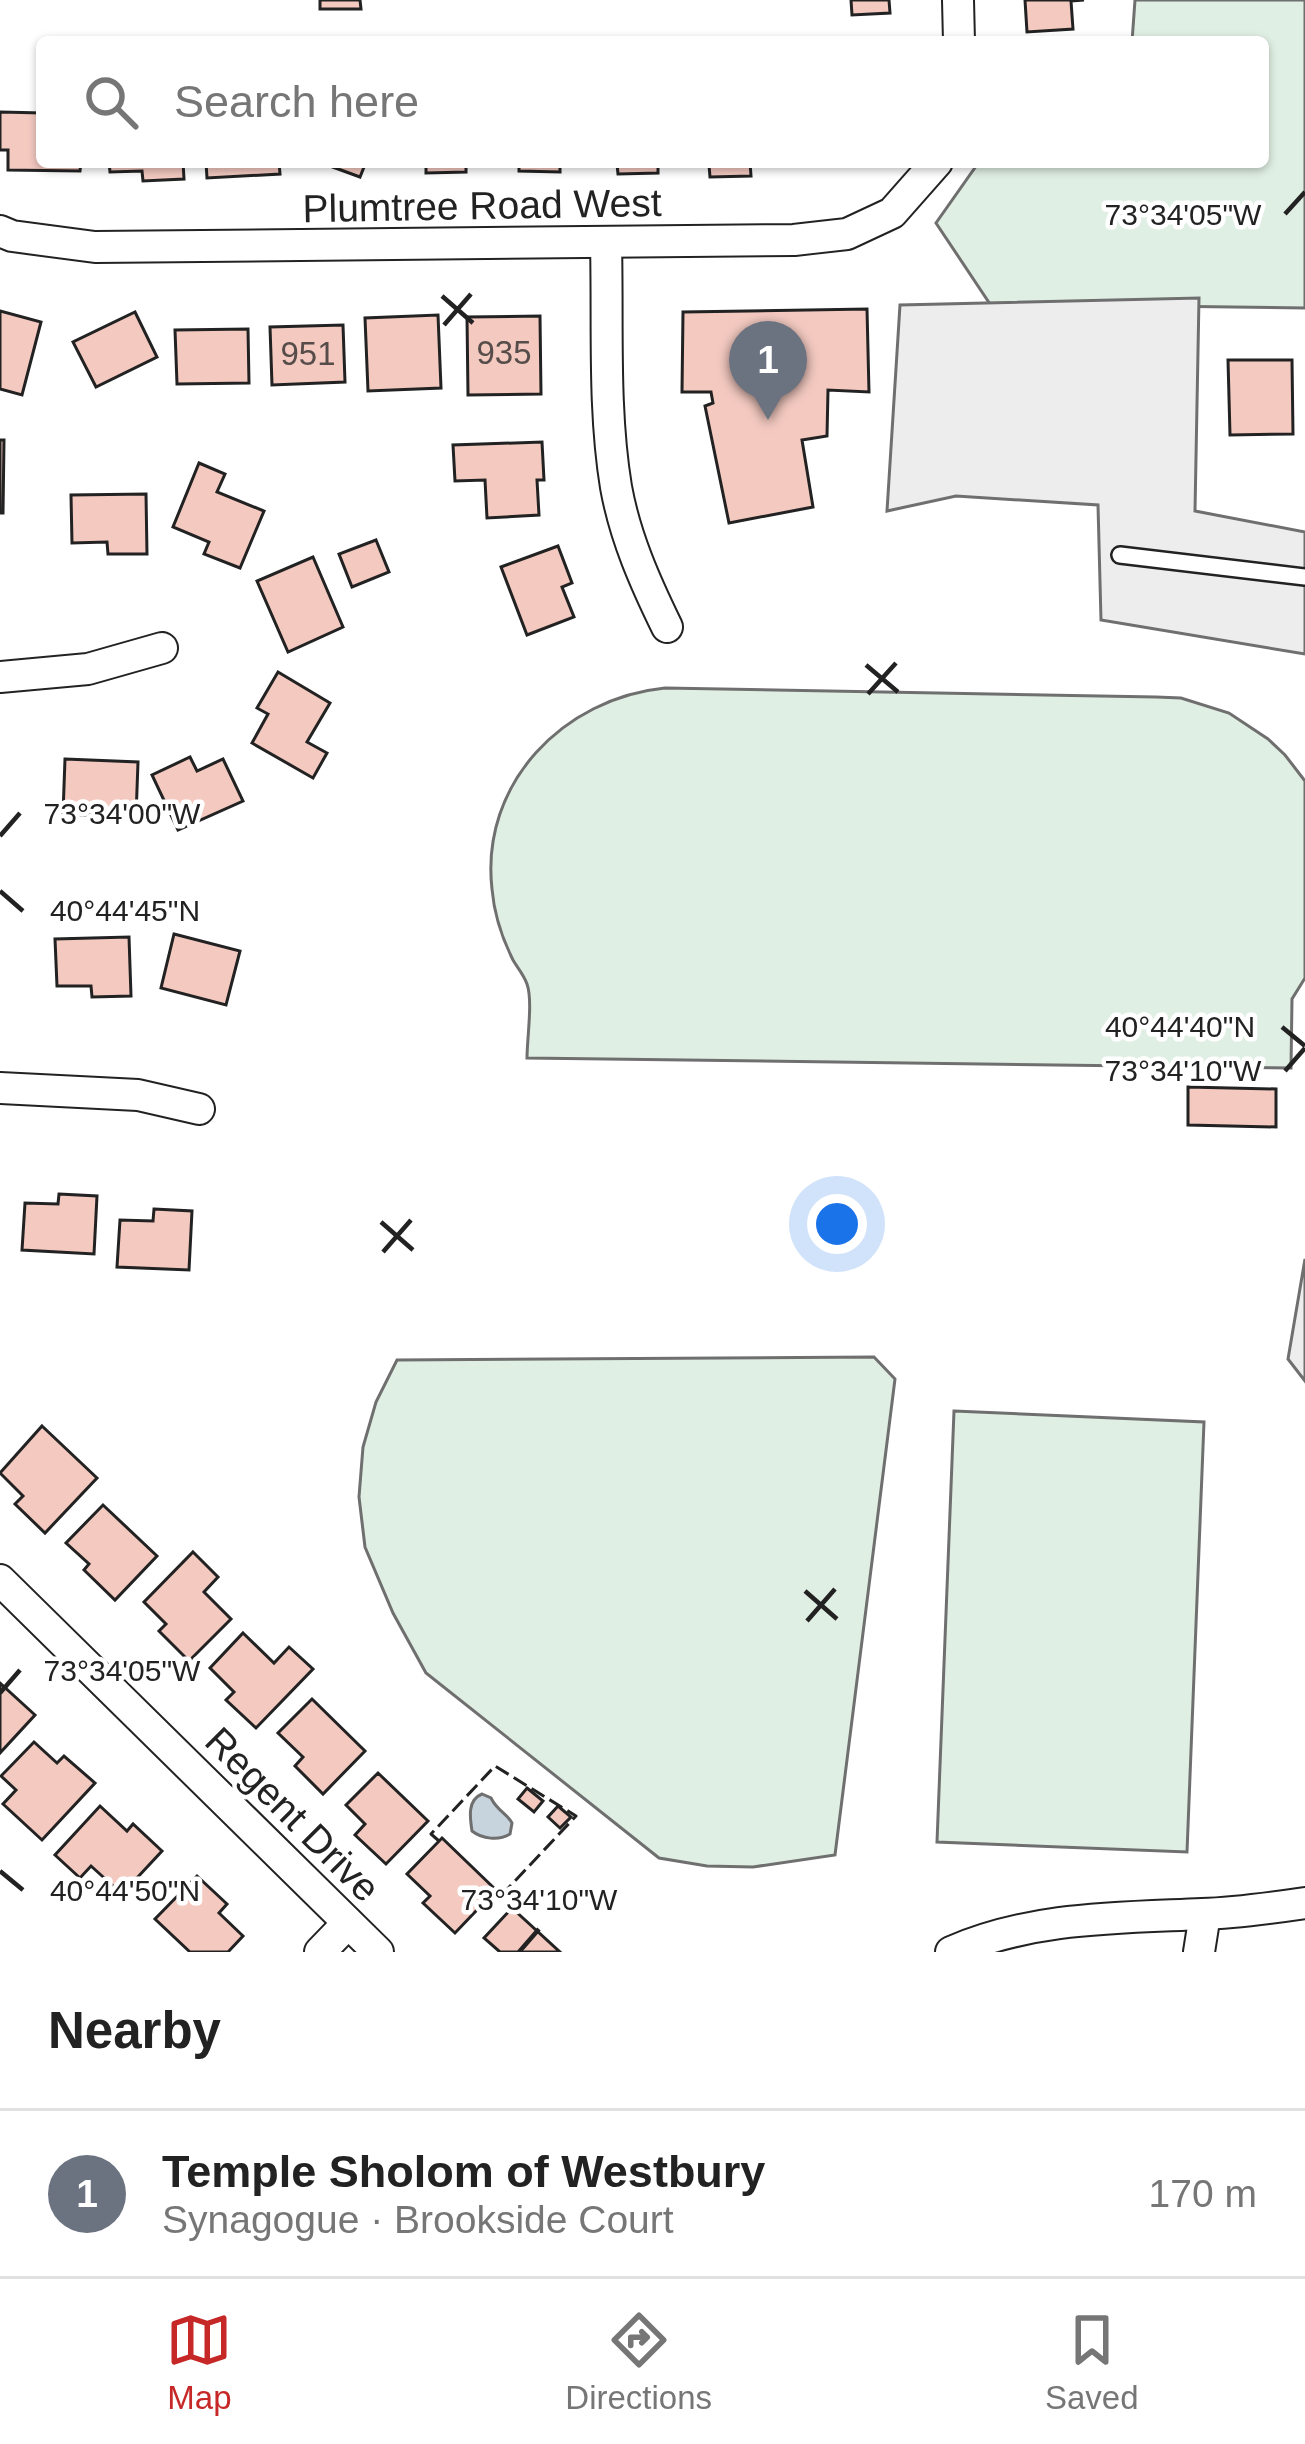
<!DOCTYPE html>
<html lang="en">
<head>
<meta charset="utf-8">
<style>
	:root { --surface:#fff; --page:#f2f2f2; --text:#222; --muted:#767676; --line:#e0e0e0; --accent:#c62828 }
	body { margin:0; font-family:Arial,sans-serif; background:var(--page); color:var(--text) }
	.you { position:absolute; left:837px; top:1224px; width:42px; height:42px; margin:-30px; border:9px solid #fff; border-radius:50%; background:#1a73e8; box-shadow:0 0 0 18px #1a73e833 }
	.badge { display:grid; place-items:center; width:78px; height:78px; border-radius:50%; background:var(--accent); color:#fff; font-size:39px; font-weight:700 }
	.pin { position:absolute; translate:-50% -99px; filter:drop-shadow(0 3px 6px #0008) }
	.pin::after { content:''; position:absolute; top:63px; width:42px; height:36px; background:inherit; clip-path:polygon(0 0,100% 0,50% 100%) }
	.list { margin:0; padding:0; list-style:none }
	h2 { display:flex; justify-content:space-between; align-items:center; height:156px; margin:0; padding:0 48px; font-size:51px }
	h2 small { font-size:39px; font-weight:400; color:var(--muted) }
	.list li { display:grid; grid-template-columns:78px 1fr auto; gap:36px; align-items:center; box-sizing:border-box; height:168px; padding:0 48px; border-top:3px solid var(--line) }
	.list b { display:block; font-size:45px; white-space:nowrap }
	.list p { margin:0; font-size:39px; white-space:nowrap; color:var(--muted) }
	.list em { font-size:39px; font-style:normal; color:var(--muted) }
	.icon { flex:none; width:66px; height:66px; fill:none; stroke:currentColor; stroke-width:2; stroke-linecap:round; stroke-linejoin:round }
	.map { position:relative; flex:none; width:1305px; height:1952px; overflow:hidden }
	.search { position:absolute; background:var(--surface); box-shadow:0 3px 9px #0004; left:36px; right:36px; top:36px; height:132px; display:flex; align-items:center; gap:30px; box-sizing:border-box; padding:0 42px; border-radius:12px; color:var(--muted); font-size:45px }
	.sheet { height:324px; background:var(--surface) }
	nav { display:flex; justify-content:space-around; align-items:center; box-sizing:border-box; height:168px; border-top:3px solid var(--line); background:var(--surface); font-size:33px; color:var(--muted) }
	nav a { display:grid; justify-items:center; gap:6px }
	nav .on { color:var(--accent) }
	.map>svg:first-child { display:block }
	.green { fill:#e0efe3; stroke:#6f6f6f; stroke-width:3 }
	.parking { fill:#ededed; stroke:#6f6f6f; stroke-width:3 }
	.water { fill:#c7d3dd; stroke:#6f6f6f; stroke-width:3 }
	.building { fill:#f3c9c0; stroke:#222; stroke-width:3 }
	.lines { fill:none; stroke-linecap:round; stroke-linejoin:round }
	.service-casing { stroke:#222; stroke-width:20 }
	.minor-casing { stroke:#222; stroke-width:34 }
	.service { stroke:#fff; stroke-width:15 }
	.minor { stroke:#fff; stroke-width:30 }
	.fence { stroke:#222; stroke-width:3; stroke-dasharray:15 6; stroke-linecap:butt }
	.ticks { fill:none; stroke:#222; stroke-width:4.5 }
	.labels { text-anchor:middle; stroke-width:9; stroke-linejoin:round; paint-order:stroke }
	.number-label { font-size:33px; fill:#564c4a }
	.street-label { font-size:39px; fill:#222; stroke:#fff }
	.ticks-label { font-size:30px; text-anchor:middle; fill:#222; stroke:#fff; stroke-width:9; stroke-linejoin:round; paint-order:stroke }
</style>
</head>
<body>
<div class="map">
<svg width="1305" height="1952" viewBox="0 0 1305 1952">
	<rect width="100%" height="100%" fill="#fff"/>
	<g class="green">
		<polygon points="1135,0 1305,0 1305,308 990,304 936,223 979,162 1263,162 1263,42 1132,42"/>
		<path d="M665,688L1156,697L1181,698L1229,713L1268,739L1285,755L1305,781V978L1292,999L1291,1068L527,1058C527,1038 533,1001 527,984C524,975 517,967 513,960C502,938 494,913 492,889C480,783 564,698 665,688Z"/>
		<polygon points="874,1357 895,1379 835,1855 753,1867 707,1866 659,1858 426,1673 393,1613 365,1547 359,1497 363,1447 376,1402 397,1360"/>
		<polygon points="954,1411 1204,1422 1187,1852 937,1842"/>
	</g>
	<g class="parking">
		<polygon points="1199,298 1195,511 1305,532 1305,654 1101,620 1098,505 956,496 887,511 900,305"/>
		<polygon points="1305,1259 1305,1381 1288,1359"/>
	</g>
	<path class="water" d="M482,1794L491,1798C498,1812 506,1812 512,1823L510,1834C499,1841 482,1839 472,1831C470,1818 467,1800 482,1794Z"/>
	<g class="building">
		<polygon points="320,0 360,0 361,9 320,9"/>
		<polygon points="851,0 889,0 890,13 852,15"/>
		<polygon points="1025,0 1084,0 1071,1 1073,29 1027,32"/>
		<polygon points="0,112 42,113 42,162 81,162 80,171 8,170 8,150 0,150"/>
		<polygon points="109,162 183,162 184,179 143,181 142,171 110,172"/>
		<polygon points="206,162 279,162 280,174 207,178"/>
		<polygon points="319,162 366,162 360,177"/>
		<polygon points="426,162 466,162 466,172 426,173"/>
		<polygon points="519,162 560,162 560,172 519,171"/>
		<polygon points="589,162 658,162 658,173 618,174 617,164"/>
		<polygon points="676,162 750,162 751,176 710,177 709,165 676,166"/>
		<polygon points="867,309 869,392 828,390 827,436 802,440 813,507 729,523 705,406 713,403 711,392 682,392 683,312"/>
		<polygon points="0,311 41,322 22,395 0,389"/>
		<polygon points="135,312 157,357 96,387 73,342"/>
		<polygon points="438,315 441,388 368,391 365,318"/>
		<polygon points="540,316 541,394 468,395 467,317"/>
		<polygon points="343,325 345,382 272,385 270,327"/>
		<polygon points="248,329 249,383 177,384 175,330"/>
		<polygon points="1228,360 1292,360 1293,434 1230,435"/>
		<polygon points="0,440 4,440 3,513 0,513"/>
		<polygon points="542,442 544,480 537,480 539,515 487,518 485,480 455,481 453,445"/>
		<polygon points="199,463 225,474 217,492 264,511 240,568 204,554 209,542 173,527"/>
		<polygon points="146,494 147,554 108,554 107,542 72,543 71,495"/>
		<polygon points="376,540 389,572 352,587 339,554"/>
		<polygon points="558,546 572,583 562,587 574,617 527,635 501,567"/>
		<polygon points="313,557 343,627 288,652 257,581"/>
		<polygon points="278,672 330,703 307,742 327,753 313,778 252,743 268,714 257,708"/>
		<polygon points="190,757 197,771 223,759 243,801 178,830 152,775"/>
		<polygon points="65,759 138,762 136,817 63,814"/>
		<polygon points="174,934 240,951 226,1005 161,988"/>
		<polygon points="129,937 131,996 92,997 91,986 57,986 55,939"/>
		<polygon points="1188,1087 1276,1089 1276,1127 1188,1125"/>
		<polygon points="59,1194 97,1196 94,1254 22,1250 25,1203 58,1204"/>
		<polygon points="154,1209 192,1211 189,1270 117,1267 120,1220 153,1221"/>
		<polygon points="42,1426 97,1478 45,1533 15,1504 23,1496 0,1473"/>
		<polygon points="103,1505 157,1556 115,1600 84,1570 89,1564 66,1543"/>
		<polygon points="193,1552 218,1577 204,1592 231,1619 189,1661 159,1631 166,1624 144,1602"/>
		<polygon points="243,1633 274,1663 289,1647 313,1669 256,1728 226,1700 234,1692 210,1668"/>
		<polygon points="0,1683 35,1715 0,1753"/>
		<polygon points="312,1699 365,1751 323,1794 295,1766 303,1757 278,1733"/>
		<polygon points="34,1742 57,1763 64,1756 95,1783 42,1840 3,1804 16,1790 1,1776"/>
		<polygon points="378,1773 428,1821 386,1864 355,1835 365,1824 346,1805"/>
		<polygon points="527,1788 543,1801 534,1812 518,1799"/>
		<polygon points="100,1806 127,1831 133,1824 162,1851 122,1894 91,1866 80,1878 55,1855"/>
		<polygon points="558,1806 571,1817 560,1828 548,1817"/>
		<polygon points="442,1838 496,1890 455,1933 423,1903 430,1896 407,1874"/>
		<polygon points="197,1876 227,1904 219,1913 243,1936 228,1952 190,1952 155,1919"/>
		<polygon points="512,1908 560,1952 500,1952 484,1938"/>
	</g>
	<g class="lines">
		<g class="service-casing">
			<polyline id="service" points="1120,555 1305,577"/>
		</g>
		<g class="minor-casing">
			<g id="minor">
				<polyline points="958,0 959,42"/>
				<polyline points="0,231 12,236 95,247 794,240 847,234 892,213 937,162"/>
				<path d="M606,243C608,324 603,408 616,487C625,537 645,582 667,627"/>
				<polyline points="0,677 88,669 162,648"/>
				<polyline points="0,1088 138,1095 199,1109"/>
				<polyline points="0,1580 378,1952"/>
				<polyline points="320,1952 348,1923"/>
				<path d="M951,1952C1031,1917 1115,1918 1202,1914C1236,1913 1271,1908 1305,1903"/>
				<polyline points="1199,1952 1205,1914"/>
			</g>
		</g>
		<use href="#service" class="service"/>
		<use href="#minor" class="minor"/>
		<polyline class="fence" points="439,1841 431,1834 495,1766 576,1816 498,1899 492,1894"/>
	</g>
	<path class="ticks" d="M1285,214L1305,192M442,296L473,323M444,325L471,294M866,665L898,692M868,694L896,663M0,836L20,813M0,891L23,911M1282,1027L1305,1046M1285,1071L1305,1048M381,1222L413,1250M383,1252L411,1220M805,1591L837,1619M807,1621L835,1589M0,1693L20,1670M0,1871L23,1890M519,1952L539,1929"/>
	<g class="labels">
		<g class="number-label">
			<text x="504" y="364">935</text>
			<text x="308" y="365">951</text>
		</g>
		<g class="street-label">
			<text transform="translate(482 205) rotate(-1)" y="14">Plumtree Road West</text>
			<text transform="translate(293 1814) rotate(45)" y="14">Regent Drive</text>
		</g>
	</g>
	<g class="ticks-label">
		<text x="1183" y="225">73°34'05"W</text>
		<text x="122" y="824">73°34'00"W</text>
		<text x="125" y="921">40°44'45"N</text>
		<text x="1180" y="1037">40°44'40"N</text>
		<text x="1183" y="1081">73°34'10"W</text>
		<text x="122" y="1681">73°34'05"W</text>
		<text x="125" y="1901">40°44'50"N</text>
		<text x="539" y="1910">73°34'10"W</text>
	</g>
</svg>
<div class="you"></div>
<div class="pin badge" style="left:768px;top:420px;background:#6b7280">1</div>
<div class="search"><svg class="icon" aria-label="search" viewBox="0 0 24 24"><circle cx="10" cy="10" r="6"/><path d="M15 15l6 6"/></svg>Search here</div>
</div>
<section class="sheet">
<h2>Nearby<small></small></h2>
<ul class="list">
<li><span class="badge" style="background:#6b7280">1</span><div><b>Temple Sholom of Westbury</b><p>Synagogue · Brookside Court</p></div><em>170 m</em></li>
</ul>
</section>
<nav>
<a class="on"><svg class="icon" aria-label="map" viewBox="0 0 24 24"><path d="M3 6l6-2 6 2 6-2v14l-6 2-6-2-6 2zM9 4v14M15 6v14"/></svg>Map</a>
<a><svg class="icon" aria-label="directions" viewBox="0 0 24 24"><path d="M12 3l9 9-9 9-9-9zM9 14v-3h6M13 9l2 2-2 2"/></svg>Directions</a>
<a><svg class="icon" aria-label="saved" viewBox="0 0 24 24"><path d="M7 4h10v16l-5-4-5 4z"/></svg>Saved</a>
</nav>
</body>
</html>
